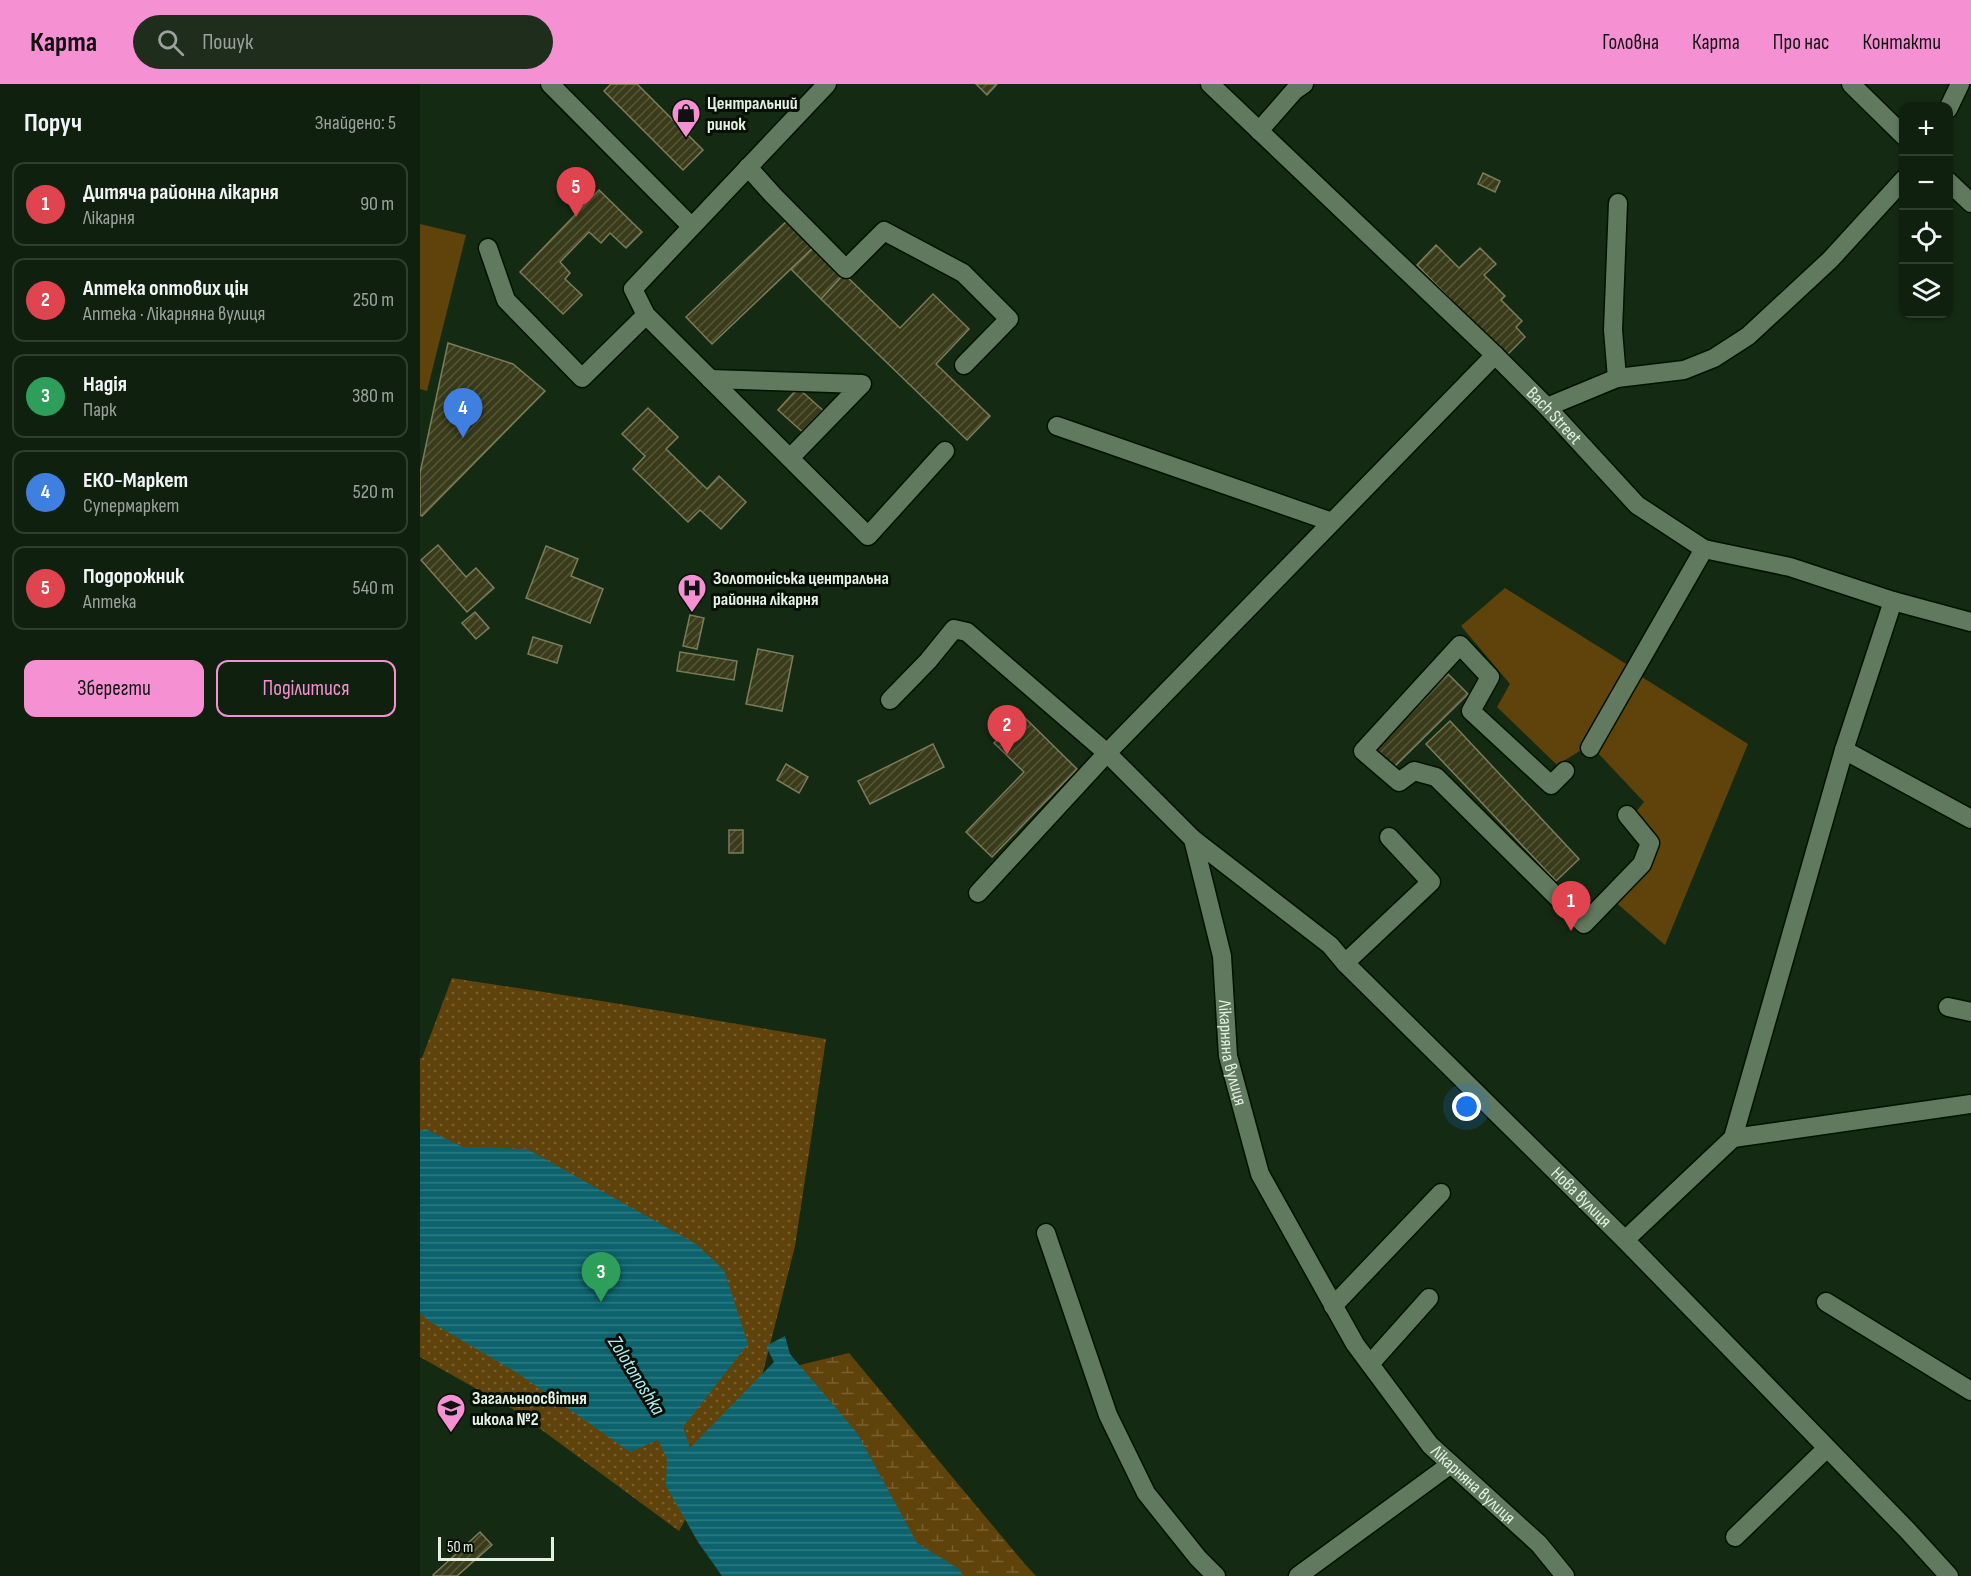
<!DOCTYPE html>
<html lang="uk">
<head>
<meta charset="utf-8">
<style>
	:root { --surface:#10200e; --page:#1e2d1c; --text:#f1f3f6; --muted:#9ca39e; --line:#303e2e; --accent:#f591d2 }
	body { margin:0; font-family:"Sofia Sans Condensed",sans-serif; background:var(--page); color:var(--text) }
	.controls { position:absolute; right:18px; top:18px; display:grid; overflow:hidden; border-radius:12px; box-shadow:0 2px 4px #0004 }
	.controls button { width:54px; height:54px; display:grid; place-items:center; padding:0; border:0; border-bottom:2px solid var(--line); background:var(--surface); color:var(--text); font:30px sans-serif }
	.scale { position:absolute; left:18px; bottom:15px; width:116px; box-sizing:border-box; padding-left:6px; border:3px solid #e4f1e2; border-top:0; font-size:16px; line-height:21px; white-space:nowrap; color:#e4f1e2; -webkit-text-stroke:4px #071007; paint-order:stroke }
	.you { position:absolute; left:1047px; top:1023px; width:21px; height:21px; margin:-15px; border:4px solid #fff; border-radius:50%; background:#1a73e8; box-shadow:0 0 0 9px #1a73e833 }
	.badge { display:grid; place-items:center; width:39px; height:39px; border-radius:50%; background:var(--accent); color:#fff; font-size:20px; font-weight:700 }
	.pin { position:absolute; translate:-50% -50px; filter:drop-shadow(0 2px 3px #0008) }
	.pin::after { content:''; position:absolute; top:32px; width:21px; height:18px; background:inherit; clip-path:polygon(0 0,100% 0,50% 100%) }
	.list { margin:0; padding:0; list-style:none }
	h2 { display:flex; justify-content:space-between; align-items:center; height:78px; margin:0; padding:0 24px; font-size:26px }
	h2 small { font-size:20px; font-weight:400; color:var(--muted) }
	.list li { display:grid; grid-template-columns:39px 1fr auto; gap:18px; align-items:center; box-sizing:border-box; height:84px; margin:0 12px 12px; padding:0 12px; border:2px solid var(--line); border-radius:12px }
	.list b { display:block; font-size:22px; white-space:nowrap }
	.list p { margin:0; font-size:20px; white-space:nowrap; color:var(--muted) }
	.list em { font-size:20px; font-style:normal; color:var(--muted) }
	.actions { display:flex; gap:12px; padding:18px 24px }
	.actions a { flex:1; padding:14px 0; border:2px solid var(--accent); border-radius:12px; text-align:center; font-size:21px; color:var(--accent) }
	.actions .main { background:var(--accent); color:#111 }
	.icon { flex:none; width:33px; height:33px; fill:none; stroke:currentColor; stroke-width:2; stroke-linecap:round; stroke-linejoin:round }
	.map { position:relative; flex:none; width:1551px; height:1492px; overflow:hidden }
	header { display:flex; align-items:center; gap:36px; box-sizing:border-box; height:84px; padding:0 30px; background:var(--accent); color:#111 }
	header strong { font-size:28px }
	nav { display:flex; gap:33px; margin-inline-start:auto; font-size:21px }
	.search { width:420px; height:54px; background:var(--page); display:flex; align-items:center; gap:15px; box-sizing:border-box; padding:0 21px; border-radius:33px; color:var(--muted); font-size:22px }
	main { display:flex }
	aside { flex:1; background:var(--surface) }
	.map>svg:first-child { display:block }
	.green { fill:#60430b }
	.wetland { fill:url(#wetland-marsh) }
	.park { fill:url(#park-dots) }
	.water { fill:url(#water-rules) }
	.building { fill:url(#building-hatch); stroke:#7b7d5a; stroke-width:1.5 }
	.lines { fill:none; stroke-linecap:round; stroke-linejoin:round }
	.minor-casing { stroke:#011201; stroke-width:21 }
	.minor { stroke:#61795f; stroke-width:18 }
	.labels { text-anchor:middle; stroke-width:6; stroke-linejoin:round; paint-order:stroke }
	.poi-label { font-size:18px; font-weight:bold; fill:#e4f1e2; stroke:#071007; text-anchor:start }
	.street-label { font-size:18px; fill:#e4f1e2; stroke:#071007 }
	.water-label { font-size:20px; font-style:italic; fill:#afecf5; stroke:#071007 }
</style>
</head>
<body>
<header>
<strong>Карта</strong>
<div class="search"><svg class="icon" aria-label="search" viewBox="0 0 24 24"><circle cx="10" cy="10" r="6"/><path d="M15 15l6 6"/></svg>Пошук</div>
<nav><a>Головна</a><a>Карта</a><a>Про нас</a><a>Контакти</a></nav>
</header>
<main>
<aside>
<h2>Поруч<small>Знайдено: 5</small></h2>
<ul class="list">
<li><span class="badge" style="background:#e0444e">1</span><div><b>Дитяча районна лікарня</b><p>Лікарня</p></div><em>90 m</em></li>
<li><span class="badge" style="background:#e0444e">2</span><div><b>Аптека оптових цін</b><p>Аптека · Лікарняна вулиця</p></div><em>250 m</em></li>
<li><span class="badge" style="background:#2e9e5b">3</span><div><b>Надія</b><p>Парк</p></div><em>380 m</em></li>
<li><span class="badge" style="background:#3f7fe0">4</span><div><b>ЕКО-Маркет</b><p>Супермаркет</p></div><em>520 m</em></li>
<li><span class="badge" style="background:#e0444e">5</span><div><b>Подорожник</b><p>Аптека</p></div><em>540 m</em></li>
</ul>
<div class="actions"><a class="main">Зберегти</a><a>Поділитися</a></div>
</aside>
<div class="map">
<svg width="1551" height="1492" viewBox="0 0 1551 1492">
	<defs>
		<pattern id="wetland-marsh" width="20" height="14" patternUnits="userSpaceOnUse" patternTransform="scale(1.5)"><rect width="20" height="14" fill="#60430b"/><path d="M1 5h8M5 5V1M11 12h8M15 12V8" fill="none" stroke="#775f2e"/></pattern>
		<pattern id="park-dots" width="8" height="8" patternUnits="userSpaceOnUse" patternTransform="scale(1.5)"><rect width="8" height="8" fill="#60430b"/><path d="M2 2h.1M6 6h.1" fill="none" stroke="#775f2e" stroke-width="1.8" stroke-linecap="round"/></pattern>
		<pattern id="water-rules" width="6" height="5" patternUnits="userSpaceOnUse" patternTransform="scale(1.5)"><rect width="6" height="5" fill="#0c636d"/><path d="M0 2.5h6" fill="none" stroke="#2f7a82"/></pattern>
		<pattern id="building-hatch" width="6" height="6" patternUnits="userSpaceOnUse" patternTransform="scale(1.5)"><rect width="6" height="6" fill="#393b1a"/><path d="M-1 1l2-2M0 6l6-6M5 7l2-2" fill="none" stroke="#56583b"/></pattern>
	</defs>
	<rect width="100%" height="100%" fill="#152a13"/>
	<g class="green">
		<polygon points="0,140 46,151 7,307 0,305"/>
		<polygon points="1085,504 1211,583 1163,665 1137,681 1077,623 1090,600 1041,542"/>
		<polygon points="1222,593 1328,660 1245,861 1193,816 1229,780 1214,730 1224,718 1177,668"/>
	</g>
	<polygon class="wetland" points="429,1269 603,1478 616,1492 319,1492 345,1318 380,1281"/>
	<polygon class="park" points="32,894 188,918 406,955 375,1162 339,1304 259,1447 96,1327 0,1273 0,974 2,974"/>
	<polygon class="water" points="5,1045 43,1063 107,1065 276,1160 304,1186 328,1260 263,1343 270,1364 354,1278 346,1262 365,1252 370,1270 437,1349 497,1459 539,1485 543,1492 302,1492 278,1458 246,1402 247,1375 238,1356 210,1368 99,1290 9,1237 0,1229 0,1047"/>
	<g class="building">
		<polygon points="191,0 217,0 283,66 263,86 184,7"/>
		<polygon points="556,0 577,0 567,11"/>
		<polygon points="1063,89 1080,97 1075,108 1058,100"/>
		<polygon points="179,106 222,148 206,164 190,149 181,159 169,148 140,178 150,189 145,195 162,211 143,230 100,188"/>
		<polygon points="370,134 396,161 292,260 266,233"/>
		<polygon points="396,161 424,190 401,215 371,185"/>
		<polygon points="1016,161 1039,184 1060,164 1076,180 1064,191 1085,212 1081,216 1102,237 1096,243 1105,253 1086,272 997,181"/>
		<polygon points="424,190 480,244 513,210 549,245 516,280 570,332 547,356 401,215"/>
		<polygon points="28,259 93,280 125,307 2,432 0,431 0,389"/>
		<polygon points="378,304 406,329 386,351 358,326"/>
		<polygon points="228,324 258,353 246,365 287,405 299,392 326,418 301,445 280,426 268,438 213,385 225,372 202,350"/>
		<polygon points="18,461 46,493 56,484 74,504 47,528 1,476"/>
		<polygon points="126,462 158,475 151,492 183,505 170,539 106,514"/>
		<polygon points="55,528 69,544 56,555 42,539"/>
		<polygon points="270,531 284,534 277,565 263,562"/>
		<polygon points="113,553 142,562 137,579 108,570"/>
		<polygon points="338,565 373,572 362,627 326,620"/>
		<polygon points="260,568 317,577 314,596 257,587"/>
		<polygon points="1028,590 1048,610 973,684 953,663"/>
		<polygon points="601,630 657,685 572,773 546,748 604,688 574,659"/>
		<polygon points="1030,637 1159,775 1136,797 1006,660"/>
		<polygon points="513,660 524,683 450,720 438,697"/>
		<polygon points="366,680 388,693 379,709 357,696"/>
		<rect x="309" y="746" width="14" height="23"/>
		<polygon points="60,1448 72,1461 37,1492 14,1492 13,1491"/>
	</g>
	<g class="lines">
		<g class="minor-casing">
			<g id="minor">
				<polyline points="130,0 271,142"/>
				<polyline points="407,0 213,205 226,231 448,452 525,367"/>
				<path id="s1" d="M790,0L1075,271L1127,323L1217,421L1284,465L1370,483L1473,517L1551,538"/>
				<polyline points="1431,0 1484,52"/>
				<polyline points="1528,25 1540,0"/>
				<polyline points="839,47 874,7 884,0"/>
				<polyline points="328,83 353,111 426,185 464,147 543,189 589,235 544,281"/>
				<polyline points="1528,97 1551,119"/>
				<polyline points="68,164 86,216 162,294 226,231"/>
				<polyline points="1197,294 1193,246 1198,119"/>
				<polyline points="290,295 442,300 370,374"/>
				<polyline points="1127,323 1197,294 1264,286 1294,274 1328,252 1410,176 1484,95"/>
				<polyline points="637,342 912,438"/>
				<path id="s2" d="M470,616L508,577L534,545L547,548L687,669L773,755L910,861L925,879L1205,1156L1488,1447L1529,1492"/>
				<polyline points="1170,664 1284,465"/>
				<polyline points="1424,666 1551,735"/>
				<polyline points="1145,687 1131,701 1051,627 1070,593 1040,561 943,667 979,698 994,687 1016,693 1164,840 1222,780 1230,759 1207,731"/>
				<path id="s3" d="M773,755L802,872L808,972L840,1090L935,1260L1010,1361L1119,1460L1145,1492"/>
				<polyline points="558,809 687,669 1075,271"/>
				<polyline points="925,879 1011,798 969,753"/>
				<polyline points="1528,923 1551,928"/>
				<polyline points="1313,1054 1551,1020"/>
				<polyline points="626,1149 688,1331 726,1409 778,1474 796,1492"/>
				<polyline points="1205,1156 1313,1054 1424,666 1473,517"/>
				<polyline points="1406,1218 1551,1307"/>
				<polyline points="913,1222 1021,1109"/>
				<polyline points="950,1280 1009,1214"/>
				<polyline points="1315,1453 1407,1364"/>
				<polyline points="878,1492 1031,1380"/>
			</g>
		</g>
		<use href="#minor" class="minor"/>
	</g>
	<defs>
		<g id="shop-pin" transform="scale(1.5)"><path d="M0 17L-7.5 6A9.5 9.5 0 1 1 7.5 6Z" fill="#f591d2" stroke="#071007"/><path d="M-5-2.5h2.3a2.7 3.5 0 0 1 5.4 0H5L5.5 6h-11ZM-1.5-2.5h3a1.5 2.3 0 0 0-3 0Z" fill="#111"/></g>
		<g id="hospital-pin" transform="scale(1.5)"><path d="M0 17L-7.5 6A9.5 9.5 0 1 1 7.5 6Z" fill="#f591d2" stroke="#071007"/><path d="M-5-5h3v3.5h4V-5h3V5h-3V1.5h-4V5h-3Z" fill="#111"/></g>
		<g id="school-pin" transform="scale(1.5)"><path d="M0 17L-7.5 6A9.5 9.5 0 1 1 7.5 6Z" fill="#f591d2" stroke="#071007"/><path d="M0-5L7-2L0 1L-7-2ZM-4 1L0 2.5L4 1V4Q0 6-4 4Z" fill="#111"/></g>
	</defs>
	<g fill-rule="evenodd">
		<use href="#shop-pin" x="266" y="29"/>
		<use href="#hospital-pin" x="272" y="504"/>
		<use href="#school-pin" x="31" y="1324"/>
	</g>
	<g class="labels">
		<g class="poi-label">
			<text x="287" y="25">Центральний<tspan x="287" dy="21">ринок</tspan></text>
			<text x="293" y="500">Золотоніська центральна<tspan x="293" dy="21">районна лікарня</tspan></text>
			<text x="52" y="1320">Загальноосвітня<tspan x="52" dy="21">школа №2</tspan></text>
		</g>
		<g class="street-label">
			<text dy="6" stroke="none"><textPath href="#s1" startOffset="478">Bach Street</textPath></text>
			<text dy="6" stroke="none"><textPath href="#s3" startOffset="218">Лікарняна вулиця</textPath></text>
			<text dy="6" stroke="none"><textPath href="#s2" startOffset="945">Нова вулиця</textPath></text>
			<text dy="6" stroke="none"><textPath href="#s3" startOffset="722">Лікарняна вулиця</textPath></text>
		</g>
		<g class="water-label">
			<text transform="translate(217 1291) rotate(58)" y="7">Zolotonoshka</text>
		</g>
	</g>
</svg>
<div class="controls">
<button>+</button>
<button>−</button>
<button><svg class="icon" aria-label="locate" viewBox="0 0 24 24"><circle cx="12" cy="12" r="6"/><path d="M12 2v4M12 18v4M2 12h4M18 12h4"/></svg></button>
<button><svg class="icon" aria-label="layers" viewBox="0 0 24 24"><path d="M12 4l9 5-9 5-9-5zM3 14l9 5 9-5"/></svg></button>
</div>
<div class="scale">50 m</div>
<div class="you"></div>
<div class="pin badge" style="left:1151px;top:847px;background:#e0444e">1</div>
<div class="pin badge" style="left:587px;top:671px;background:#e0444e">2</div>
<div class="pin badge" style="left:181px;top:1218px;background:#2e9e5b">3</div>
<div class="pin badge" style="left:43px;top:354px;background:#3f7fe0">4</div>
<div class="pin badge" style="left:156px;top:133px;background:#e0444e">5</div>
</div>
</main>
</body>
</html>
